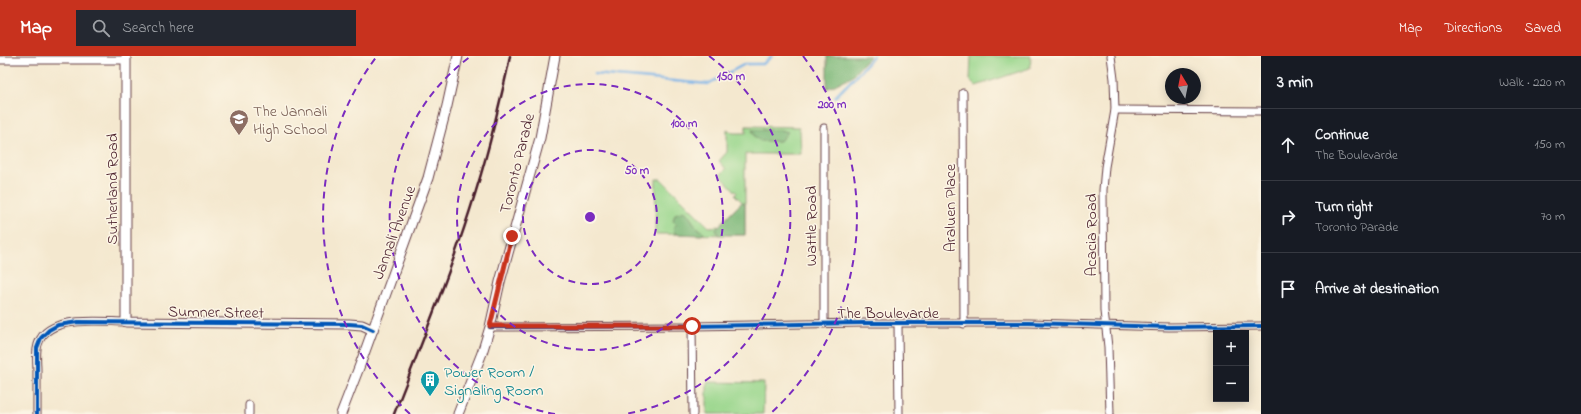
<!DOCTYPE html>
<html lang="en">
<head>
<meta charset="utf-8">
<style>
	:root { --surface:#171b24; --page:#242831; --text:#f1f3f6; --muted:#9ea1a6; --line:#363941; --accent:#c8321e }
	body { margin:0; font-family:"Indie Flower",sans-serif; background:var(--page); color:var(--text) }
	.controls { position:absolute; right:12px; bottom:12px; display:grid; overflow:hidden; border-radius:0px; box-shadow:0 2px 10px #0003 }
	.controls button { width:36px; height:36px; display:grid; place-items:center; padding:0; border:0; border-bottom:1px solid var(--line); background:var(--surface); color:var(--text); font:20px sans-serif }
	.compass { position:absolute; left:1165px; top:12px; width:36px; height:36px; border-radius:50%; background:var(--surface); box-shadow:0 2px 10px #0003; rotate:350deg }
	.stop { position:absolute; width:12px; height:12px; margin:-9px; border:3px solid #c8321e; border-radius:50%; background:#fff }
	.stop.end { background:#c8321e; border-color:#fff; box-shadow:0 1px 4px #0008 }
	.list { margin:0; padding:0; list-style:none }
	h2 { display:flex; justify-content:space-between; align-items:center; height:52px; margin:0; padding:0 16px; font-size:17px }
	h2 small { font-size:13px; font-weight:400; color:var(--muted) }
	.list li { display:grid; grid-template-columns:26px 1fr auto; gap:12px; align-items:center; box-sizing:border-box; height:72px; padding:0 16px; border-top:1px solid var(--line) }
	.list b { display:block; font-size:15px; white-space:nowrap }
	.list p { margin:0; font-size:13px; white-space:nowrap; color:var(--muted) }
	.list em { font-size:13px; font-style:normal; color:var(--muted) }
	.icon { flex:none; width:22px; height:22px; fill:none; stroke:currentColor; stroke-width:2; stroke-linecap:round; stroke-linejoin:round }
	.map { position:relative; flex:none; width:1261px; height:358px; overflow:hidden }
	header { display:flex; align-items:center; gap:24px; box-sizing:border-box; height:56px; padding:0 20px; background:var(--accent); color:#fff }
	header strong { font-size:19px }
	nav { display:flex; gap:22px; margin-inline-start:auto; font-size:14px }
	.search { width:280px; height:36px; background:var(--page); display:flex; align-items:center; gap:10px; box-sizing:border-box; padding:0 14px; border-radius:0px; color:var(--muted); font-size:15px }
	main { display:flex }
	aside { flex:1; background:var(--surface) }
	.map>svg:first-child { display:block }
	.green { fill:#98d68b; stroke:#717a5b }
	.forest { fill:#7ab777; stroke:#626b51 }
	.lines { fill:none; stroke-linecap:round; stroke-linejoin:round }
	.stream { stroke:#76b1e7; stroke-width:2.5 }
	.minor-casing { stroke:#643d44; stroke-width:9 }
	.tertiary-casing { stroke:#643d44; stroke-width:11 }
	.minor { stroke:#fff; stroke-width:7 }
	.tertiary { stroke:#fff; stroke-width:9 }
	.rail { stroke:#4a1f2b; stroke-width:2.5 }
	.cycleway-casing { stroke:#fcf5e5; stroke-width:6 }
	.cycleway { stroke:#0057b8; stroke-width:4 }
	.route { stroke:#c8321e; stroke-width:5 }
	.ring { fill:none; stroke:#7b2cbf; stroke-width:2; stroke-dasharray:7 5 }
	.labels { text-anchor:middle; stroke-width:3; stroke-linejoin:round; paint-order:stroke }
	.education-label { font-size:16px; fill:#785e54; stroke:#fcf5e5; text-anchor:start }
	.street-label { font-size:16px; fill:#4a1f2b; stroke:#fcf5e5 }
	.culture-label { font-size:16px; fill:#0d838f; stroke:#fcf5e5; text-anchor:start }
	.centre { fill:#7b2cbf; stroke:#fcf5e5; stroke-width:2 }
	.ring-label { font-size:12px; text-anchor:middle; font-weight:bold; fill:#7b2cbf; stroke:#fcf5e5; stroke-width:3; stroke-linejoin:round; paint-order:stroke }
</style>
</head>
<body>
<header>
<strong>Map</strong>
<div class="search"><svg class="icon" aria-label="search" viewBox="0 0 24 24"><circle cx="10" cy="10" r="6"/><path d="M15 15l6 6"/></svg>Search here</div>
<nav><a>Map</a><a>Directions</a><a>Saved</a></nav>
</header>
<main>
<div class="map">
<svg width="1261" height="358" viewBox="0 0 1261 358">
	<rect width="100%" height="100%" fill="#fcf5e5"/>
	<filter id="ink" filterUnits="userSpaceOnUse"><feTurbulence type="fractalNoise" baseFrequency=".025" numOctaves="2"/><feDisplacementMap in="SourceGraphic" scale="8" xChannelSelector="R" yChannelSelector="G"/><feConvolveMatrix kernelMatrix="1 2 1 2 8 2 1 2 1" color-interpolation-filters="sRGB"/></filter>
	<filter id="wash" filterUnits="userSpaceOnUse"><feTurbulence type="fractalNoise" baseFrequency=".012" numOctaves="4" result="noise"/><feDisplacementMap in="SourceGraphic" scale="16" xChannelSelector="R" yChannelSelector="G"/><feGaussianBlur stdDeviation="0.9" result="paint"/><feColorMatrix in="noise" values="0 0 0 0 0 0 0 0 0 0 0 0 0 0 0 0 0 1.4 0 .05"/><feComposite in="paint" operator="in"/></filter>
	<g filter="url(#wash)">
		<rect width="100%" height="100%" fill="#f4e8cf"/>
		<g class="green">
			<polygon points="971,0 1031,0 1030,12 976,30 970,24"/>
			<polygon points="746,70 799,71 799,73 800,74 801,98 745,98 745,179 655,178 656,123 661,123 709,171 719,170 742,146 735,139 737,137 720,119 726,113 719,105 727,96 727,73 733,77 746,77"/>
			<polygon points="707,326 764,327 763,358 707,358"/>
		</g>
		<g class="forest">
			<polygon points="827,0 870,0 852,20 827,33"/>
			<polygon points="752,74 780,74 788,76 780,85 760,85 755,81"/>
			<polygon points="742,146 745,148 745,179 718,179 716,173"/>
			<path d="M685,155C690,160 692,165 696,170C699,173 701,174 704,177L702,179L675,178L673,172L677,168L673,165L675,158Z"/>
		</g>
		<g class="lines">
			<g class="stream">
				<polyline points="594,18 708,28 745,8 763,8 772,0"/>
				<polyline points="835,41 857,19 873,0"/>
			</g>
		</g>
	</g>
	<g filter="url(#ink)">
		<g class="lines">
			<g class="minor-casing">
				<g id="minor">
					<polyline points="0,4 126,4"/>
					<polyline points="963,37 964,268"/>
					<polyline points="1115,54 1261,55"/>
					<polyline points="824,268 824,72"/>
					<polyline points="898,268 899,358"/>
					<polyline points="692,270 693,358"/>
					<polyline points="490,271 692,270 862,267 1029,267 1169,271 1261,270"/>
					<path d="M37,358C37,344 37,329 37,315C37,308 36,300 37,293C42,257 100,266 126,266"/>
					<polyline points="249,358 249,349"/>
					<polyline points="1110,358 1108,291 1104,255 1103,134 1105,111 1115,54 1114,23 1111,0"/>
				</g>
			</g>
			<g class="tertiary-casing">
				<g id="tertiary">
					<polyline points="126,0 126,266 349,268 362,269 373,274"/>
					<polyline points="341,358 360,309 428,122 447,50 458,0"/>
					<polyline points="458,358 482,297 490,271 500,226 540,82 555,0"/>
				</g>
			</g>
			<use href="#minor" class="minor"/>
			<use href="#tertiary" class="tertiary"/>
			<path class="rail" d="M394,358C433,258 474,159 498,53C502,36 507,18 510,0"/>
			<g class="cycleway-casing">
				<g id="cycleway">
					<polyline points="490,271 692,270 862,267 1029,267 1169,271 1261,270"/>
					<polyline points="37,358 37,292 41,282 49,274 58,269 78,266 349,268 362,269 373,274"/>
				</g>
			</g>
			<use href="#cycleway" class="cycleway"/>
		</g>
	</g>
	<g class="lines" filter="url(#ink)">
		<polyline class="route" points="512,180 490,270 692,270"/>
	</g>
	<g class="ring">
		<circle cx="590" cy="161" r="67"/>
		<circle cx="590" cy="161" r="133"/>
		<path d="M555 358A200 200 0 0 1 471 0M709 0A200 200 0 0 1 625 358"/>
		<path d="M410 358A267 267 0 0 1 377 0M803 0A267 267 0 0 1 770 358"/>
	</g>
	<defs>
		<g id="school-pin" transform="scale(1)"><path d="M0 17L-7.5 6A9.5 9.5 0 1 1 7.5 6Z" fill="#8d6e63" stroke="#fcf5e5"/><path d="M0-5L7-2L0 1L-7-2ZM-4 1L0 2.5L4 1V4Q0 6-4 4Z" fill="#fff"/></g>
		<g id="building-pin" transform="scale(1)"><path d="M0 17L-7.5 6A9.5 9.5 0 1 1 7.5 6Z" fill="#0f9aa8" stroke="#fcf5e5"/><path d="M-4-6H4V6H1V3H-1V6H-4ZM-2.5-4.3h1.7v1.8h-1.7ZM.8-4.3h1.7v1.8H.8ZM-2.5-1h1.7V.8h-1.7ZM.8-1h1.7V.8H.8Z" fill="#fff"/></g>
	</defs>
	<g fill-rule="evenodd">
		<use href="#school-pin" x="239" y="63"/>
		<use href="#building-pin" x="430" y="324"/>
	</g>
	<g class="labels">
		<g class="education-label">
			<text x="253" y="60">The Jannali<tspan x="253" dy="18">High School</tspan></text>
		</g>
		<g class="street-label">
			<text transform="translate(516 107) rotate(-76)" y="6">Toronto Parade</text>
			<text transform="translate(111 133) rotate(-90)" y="6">Sutherland Road</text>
			<text transform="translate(949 152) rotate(-90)" y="6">Araluen Place</text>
			<text transform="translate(810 170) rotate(-90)" y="6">Wattle Road</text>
			<text transform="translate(393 176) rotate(-70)" y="6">Jannali Avenue</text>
			<text transform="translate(1090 179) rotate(-90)" y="6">Acacia Road</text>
			<text transform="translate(216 255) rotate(1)" y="6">Sumner Street</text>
			<text x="888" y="262">The Boulevarde</text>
		</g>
		<g class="culture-label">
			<text x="444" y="321">Power Room /<tspan x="444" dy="18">Signaling Room</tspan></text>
		</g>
	</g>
	<circle cx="590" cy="161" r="6" class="centre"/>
	<g class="ring-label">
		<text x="731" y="24">150 m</text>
		<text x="832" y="52">200 m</text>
		<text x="684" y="71">100 m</text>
		<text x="637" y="118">50 m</text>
	</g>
</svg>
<div class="controls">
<button>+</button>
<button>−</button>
</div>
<svg class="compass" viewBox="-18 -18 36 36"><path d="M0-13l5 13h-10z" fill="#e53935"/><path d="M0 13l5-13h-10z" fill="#9ea1a6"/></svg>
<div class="stop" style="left:692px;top:270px"></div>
<div class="stop end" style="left:512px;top:180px"></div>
</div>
<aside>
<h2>3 min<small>Walk · 220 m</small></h2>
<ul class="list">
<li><svg class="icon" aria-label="ahead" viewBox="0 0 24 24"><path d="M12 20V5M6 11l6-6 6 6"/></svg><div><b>Continue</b><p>The Boulevarde</p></div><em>150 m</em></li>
<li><svg class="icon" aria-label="right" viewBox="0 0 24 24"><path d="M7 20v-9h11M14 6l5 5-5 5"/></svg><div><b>Turn right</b><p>Toronto Parade</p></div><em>70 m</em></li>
<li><svg class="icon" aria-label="arrive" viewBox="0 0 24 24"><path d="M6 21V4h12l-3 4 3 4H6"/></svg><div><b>Arrive at destination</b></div></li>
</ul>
</aside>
</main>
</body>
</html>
